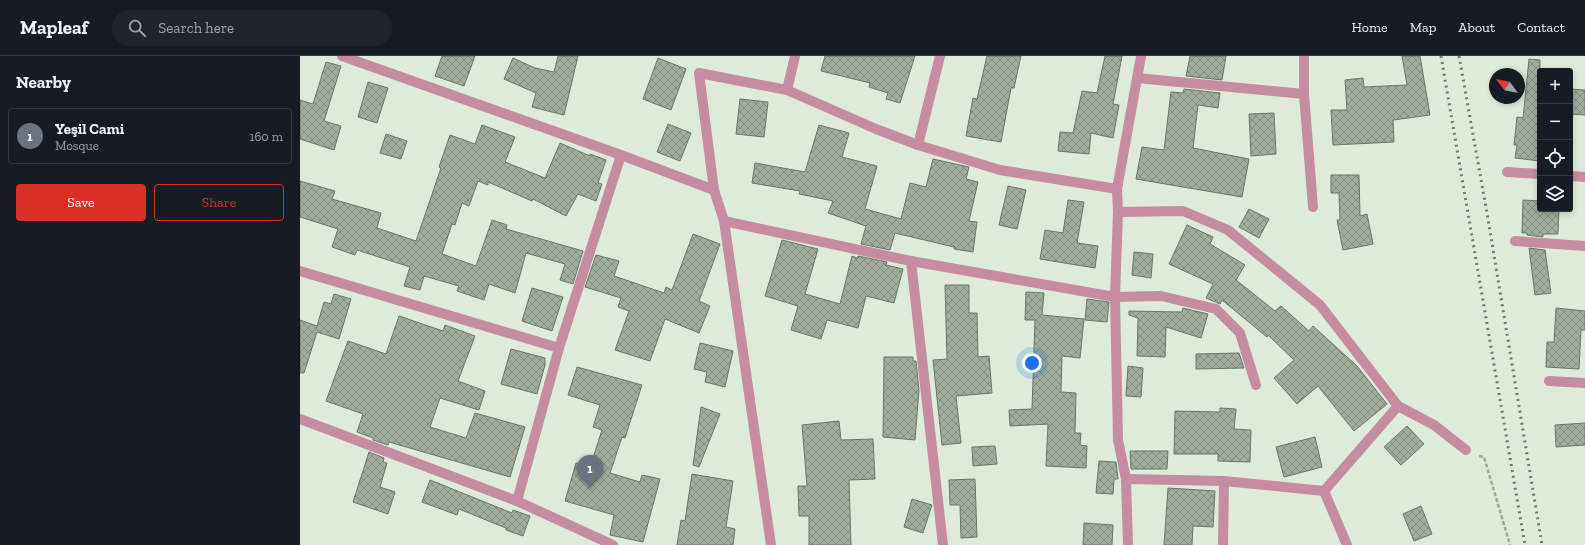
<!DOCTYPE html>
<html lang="en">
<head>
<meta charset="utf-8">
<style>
	:root { --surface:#171b24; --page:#20242c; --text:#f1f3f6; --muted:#9ea1a6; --line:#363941; --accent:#d93025 }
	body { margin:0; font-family:"Zilla Slab",serif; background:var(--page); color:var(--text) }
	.controls { position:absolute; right:12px; top:12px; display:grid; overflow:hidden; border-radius:4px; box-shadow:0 2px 6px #0003 }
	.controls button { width:36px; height:36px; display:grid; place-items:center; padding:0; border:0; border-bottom:1px solid var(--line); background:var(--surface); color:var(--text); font:20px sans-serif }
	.compass { position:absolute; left:1189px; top:12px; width:36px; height:36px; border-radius:50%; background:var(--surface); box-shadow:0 2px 6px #0003; rotate:302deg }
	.you { position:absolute; left:732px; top:307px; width:14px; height:14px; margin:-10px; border:3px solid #fff; border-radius:50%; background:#1a73e8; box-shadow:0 0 0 6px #1a73e833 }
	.badge { display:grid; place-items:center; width:26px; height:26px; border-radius:50%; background:var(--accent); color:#fff; font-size:13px; font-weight:700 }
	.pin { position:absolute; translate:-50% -33px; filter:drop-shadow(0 1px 2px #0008) }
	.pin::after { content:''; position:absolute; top:21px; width:14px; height:12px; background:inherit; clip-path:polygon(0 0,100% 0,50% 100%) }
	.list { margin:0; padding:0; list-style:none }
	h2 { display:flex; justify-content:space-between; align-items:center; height:52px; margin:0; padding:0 16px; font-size:17px }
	h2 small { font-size:13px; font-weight:400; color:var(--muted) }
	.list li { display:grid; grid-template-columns:26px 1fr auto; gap:12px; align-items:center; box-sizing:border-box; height:56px; margin:0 8px 8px; padding:0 8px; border:1px solid var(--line); border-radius:4px }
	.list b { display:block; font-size:15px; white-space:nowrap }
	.list p { margin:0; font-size:13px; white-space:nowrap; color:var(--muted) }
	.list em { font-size:13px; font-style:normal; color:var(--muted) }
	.actions { display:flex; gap:8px; padding:12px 16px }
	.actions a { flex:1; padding:9px 0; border:1px solid var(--accent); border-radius:4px; text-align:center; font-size:14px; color:var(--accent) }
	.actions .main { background:var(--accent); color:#fff }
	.icon { flex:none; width:22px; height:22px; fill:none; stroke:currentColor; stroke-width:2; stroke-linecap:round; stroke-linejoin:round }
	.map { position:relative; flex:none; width:1285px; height:489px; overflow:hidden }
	header { display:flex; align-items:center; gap:24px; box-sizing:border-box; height:56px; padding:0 20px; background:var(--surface); border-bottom:1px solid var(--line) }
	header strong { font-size:19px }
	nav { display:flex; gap:22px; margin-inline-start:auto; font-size:14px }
	.search { width:280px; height:36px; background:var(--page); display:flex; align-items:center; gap:10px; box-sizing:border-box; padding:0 14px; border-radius:22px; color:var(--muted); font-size:15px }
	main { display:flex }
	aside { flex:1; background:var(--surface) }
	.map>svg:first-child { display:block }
	.building { fill:url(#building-cross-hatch); stroke:#6b7668 }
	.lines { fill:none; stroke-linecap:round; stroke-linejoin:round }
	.path { stroke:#9fa99c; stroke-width:2.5; stroke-dasharray:4 2; stroke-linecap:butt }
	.minor { stroke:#c68ca1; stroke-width:10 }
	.rail { stroke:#737b71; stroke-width:3; stroke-dasharray:2 4; stroke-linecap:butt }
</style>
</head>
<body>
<header>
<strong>Mapleaf</strong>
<div class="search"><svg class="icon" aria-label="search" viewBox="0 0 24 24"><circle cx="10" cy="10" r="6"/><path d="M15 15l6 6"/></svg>Search here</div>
<nav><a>Home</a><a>Map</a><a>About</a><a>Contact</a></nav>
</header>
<main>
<aside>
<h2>Nearby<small></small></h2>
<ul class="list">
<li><span class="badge" style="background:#6b7280">1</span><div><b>Yeşil Cami</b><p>Mosque</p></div><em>160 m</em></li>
</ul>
<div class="actions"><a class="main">Save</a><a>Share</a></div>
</aside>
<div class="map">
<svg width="1285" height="489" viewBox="0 0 1285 489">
	<defs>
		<pattern id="building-cross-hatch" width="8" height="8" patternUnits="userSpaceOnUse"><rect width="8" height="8" fill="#a1ad9e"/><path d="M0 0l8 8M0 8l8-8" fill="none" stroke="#848e81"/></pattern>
	</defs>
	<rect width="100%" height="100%" fill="#deebda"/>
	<g class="building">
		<polygon points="142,0 175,0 164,30 135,20"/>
		<polygon points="258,0 278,0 264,59 232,51 236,37 204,23 213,2 235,12 254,16"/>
		<polygon points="525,0 615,0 600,47 586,43 588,37 569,31 570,27 521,15"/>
		<polygon points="687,0 721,0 714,32 711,32 701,86 666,80 673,42 677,43"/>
		<polygon points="805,0 822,0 813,48 819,49 813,82 791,77 789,98 758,95 760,76 773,77 782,35 797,37"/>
		<polygon points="890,0 926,0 922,24 886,20"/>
		<polygon points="1102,0 1120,0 1130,59 1093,64 1094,86 1033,89 1031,54 1047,54 1045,24 1063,22 1064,31 1107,29"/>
		<polygon points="358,2 386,13 371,54 343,43"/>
		<polygon points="1229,3 1240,4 1240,105 1215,102 1217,89 1214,89 1217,61 1223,62"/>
		<polygon points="26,6 41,10 24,65 41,70 34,94 0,83 0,44 13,48"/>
		<polygon points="68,26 88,32 77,67 58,61"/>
		<polygon points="884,33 920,37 918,52 898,49 893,92 949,103 942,141 836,123 842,91 864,94 871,36 883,37"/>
		<polygon points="1270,33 1285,34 1285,59 1270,58"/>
		<polygon points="440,43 468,46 464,81 436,78"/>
		<polygon points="974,57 976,98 951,100 949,58"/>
		<polygon points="368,68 391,77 380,105 357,96"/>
		<polygon points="182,69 215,81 205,106 245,122 260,87 290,100 290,98 306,104 298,127 302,128 296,145 278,138 266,160 233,143 232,145 188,126 188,129 178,125 169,150 162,147 155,169 152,168 142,198 176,210 192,164 207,169 206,173 283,195 273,228 260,224 265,208 226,197 215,237 189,228 184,244 157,235 159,230 124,220 120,234 104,230 110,211 57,194 55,199 32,191 38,173 0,161 0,125 35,135 32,143 81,157 77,172 116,185 141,112 139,111 150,79 175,88"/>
		<polygon points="519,69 549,77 542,101 577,110 565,153 601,163 610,127 626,131 633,103 669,111 666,123 678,126 669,165 677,166 673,196 654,193 654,191 595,177 590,194 561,188 566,170 528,157 533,145 499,138 500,135 452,127 455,107 505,116"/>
		<polygon points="86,78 107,85 101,103 80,97"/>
		<polygon points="1031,119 1059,119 1060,160 1067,158 1073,188 1043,194 1037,164 1040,164 1039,137 1031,137"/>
		<polygon points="708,130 726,134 717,173 699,169"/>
		<polygon points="768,144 784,146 777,187 798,190 795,212 740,203 745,174 763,177"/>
		<polygon points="1223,144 1240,145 1240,153 1259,153 1258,178 1243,178 1243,181 1227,179 1227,177 1222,177"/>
		<polygon points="949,153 969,163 959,182 939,171"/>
		<polygon points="887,169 913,181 910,188 945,209 936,224 975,255 981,250 1009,275 1013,270 1057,310 1087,348 1054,375 1018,330 997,348 974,322 994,304 968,279 967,281 922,244 920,248 906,242 913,228 869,208"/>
		<polygon points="393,178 420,188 399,245 410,250 399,277 365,263 350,305 315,294 329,255 318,251 321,242 285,231 296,199 319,205 314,220 364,237 366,231 372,234"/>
		<polygon points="482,184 518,193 505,238 540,248 552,200 557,202 558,200 587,206 586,209 603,213 594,247 566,240 558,272 527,264 521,283 491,274 498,250 465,240"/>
		<polygon points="1229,192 1245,194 1251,237 1235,239"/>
		<polygon points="834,196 853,198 851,222 832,219"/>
		<polygon points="645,229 669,229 669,257 677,257 678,301 689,300 692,337 656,340 661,387 642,389 633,304 647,303"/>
		<polygon points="232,232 263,241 252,275 222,265"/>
		<polygon points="726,236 744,237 742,259 784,263 780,302 762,300 761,336 776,337 775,377 781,377 780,389 787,390 786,412 746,410 748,368 710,370 709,354 732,353 735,264 725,264"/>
		<polygon points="34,238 51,243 39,283 17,276 4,317 0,317 0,264 17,270 24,246 31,248"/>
		<polygon points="787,243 809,246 807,266 785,264"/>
		<polygon points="883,252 908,258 901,282 866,271 865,301 837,300 838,262 829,259 829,255 882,256"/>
		<polygon points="1256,252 1285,255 1285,274 1281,274 1279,313 1246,311 1247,286 1254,286"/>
		<polygon points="99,260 143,275 145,269 175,280 158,325 185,335 179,354 140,342 130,371 166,382 175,357 225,371 210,421 89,386 88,389 73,384 73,382 57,376 63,358 26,345 48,285 86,298"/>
		<polygon points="400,287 433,295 425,331 405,326 407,316 394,313"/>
		<polygon points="211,293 245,302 245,309 237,338 201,328"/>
		<polygon points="939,297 944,312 896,313 896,298"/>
		<polygon points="584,301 613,301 613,305 616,305 619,334 615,384 583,381"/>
		<polygon points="828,310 843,312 841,341 826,340"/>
		<polygon points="277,311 342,329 325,382 322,381 310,417 340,426 342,419 360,423 343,486 310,479 314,459 265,445 276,407 290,411 302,374 293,371 300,349 268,339"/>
		<polygon points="401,351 420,358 399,411 393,409"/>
		<polygon points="920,352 936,353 934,373 951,374 950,406 918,405 918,398 874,398 875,355 920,356"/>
		<polygon points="539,365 541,384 573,383 575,423 549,424 551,489 509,489 509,460 499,460 498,430 507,430 502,369"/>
		<polygon points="1285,367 1285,389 1256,391 1255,369"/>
		<polygon points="1107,370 1124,388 1101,409 1084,391"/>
		<polygon points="1015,381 1022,411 984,421 976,391"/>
		<polygon points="695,390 697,408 673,410 672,391"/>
		<polygon points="830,395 868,395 867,413 831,413"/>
		<polygon points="69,396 84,402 83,406 87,407 80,431 95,436 88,458 53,446"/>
		<polygon points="799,405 816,406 818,423 814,423 813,438 796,437"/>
		<polygon points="392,418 433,425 426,471 435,473 433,489 377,489 381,464 385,465"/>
		<polygon points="675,423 677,481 661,482 660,449 650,449 649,424"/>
		<polygon points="130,424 212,457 213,454 230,460 223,480 206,474 206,472 159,453 157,459 122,446"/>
		<polygon points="868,432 915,435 913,471 893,470 892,489 864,489"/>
		<polygon points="612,443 632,449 623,477 604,471"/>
		<polygon points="1121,450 1132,478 1114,485 1103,458"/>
		<polygon points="784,467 813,469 812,489 783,489"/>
	</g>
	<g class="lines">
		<polyline class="path" points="1179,400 1184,401 1210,489"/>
		<g class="minor">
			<polyline points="42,0 321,99 414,134"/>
			<polyline points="1004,0 1004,38 1013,151"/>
			<polyline points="837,22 1004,38"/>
			<polyline points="487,34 495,0"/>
			<polyline points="618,89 640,0"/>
			<polyline points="1207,116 1240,118"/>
			<polyline points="1270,120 1285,121"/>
			<polyline points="818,156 883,155 928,174 1020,249 1098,350"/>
			<polyline points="424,165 611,205 643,489"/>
			<polyline points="1215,185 1285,190"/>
			<polyline points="611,205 815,241 861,240 916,253 940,277 956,329"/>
			<polyline points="0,215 259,292 321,99"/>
			<polyline points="1249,325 1285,327"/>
			<polyline points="0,363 217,445 313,489"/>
			<polyline points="826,423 924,425 1024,435 1098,350 1134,369 1166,394"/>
			<polyline points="1024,435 1047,489"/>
			<polyline points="217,445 259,292"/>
			<polyline points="471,489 424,165 414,134 399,17 487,34 576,73 618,89 700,114 817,133"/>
			<polyline points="828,489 826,423 818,384 815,241 818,156 817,133 841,0"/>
			<polyline points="923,489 924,425"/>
		</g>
		<g class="rail">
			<polyline points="1141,0 1225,489"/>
			<polyline points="1159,0 1187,157 1242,489"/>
		</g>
	</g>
</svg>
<div class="controls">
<button>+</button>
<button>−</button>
<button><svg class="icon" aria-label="locate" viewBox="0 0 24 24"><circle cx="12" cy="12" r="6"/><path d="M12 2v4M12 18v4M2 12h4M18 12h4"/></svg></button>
<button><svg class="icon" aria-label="layers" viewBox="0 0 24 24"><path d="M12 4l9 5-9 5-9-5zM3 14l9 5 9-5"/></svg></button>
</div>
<svg class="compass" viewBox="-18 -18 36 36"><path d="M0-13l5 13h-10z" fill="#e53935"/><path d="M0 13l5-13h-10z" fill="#9ea1a6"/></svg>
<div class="you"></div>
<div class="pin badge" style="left:290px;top:432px;background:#6b7280">1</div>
</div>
</main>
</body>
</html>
